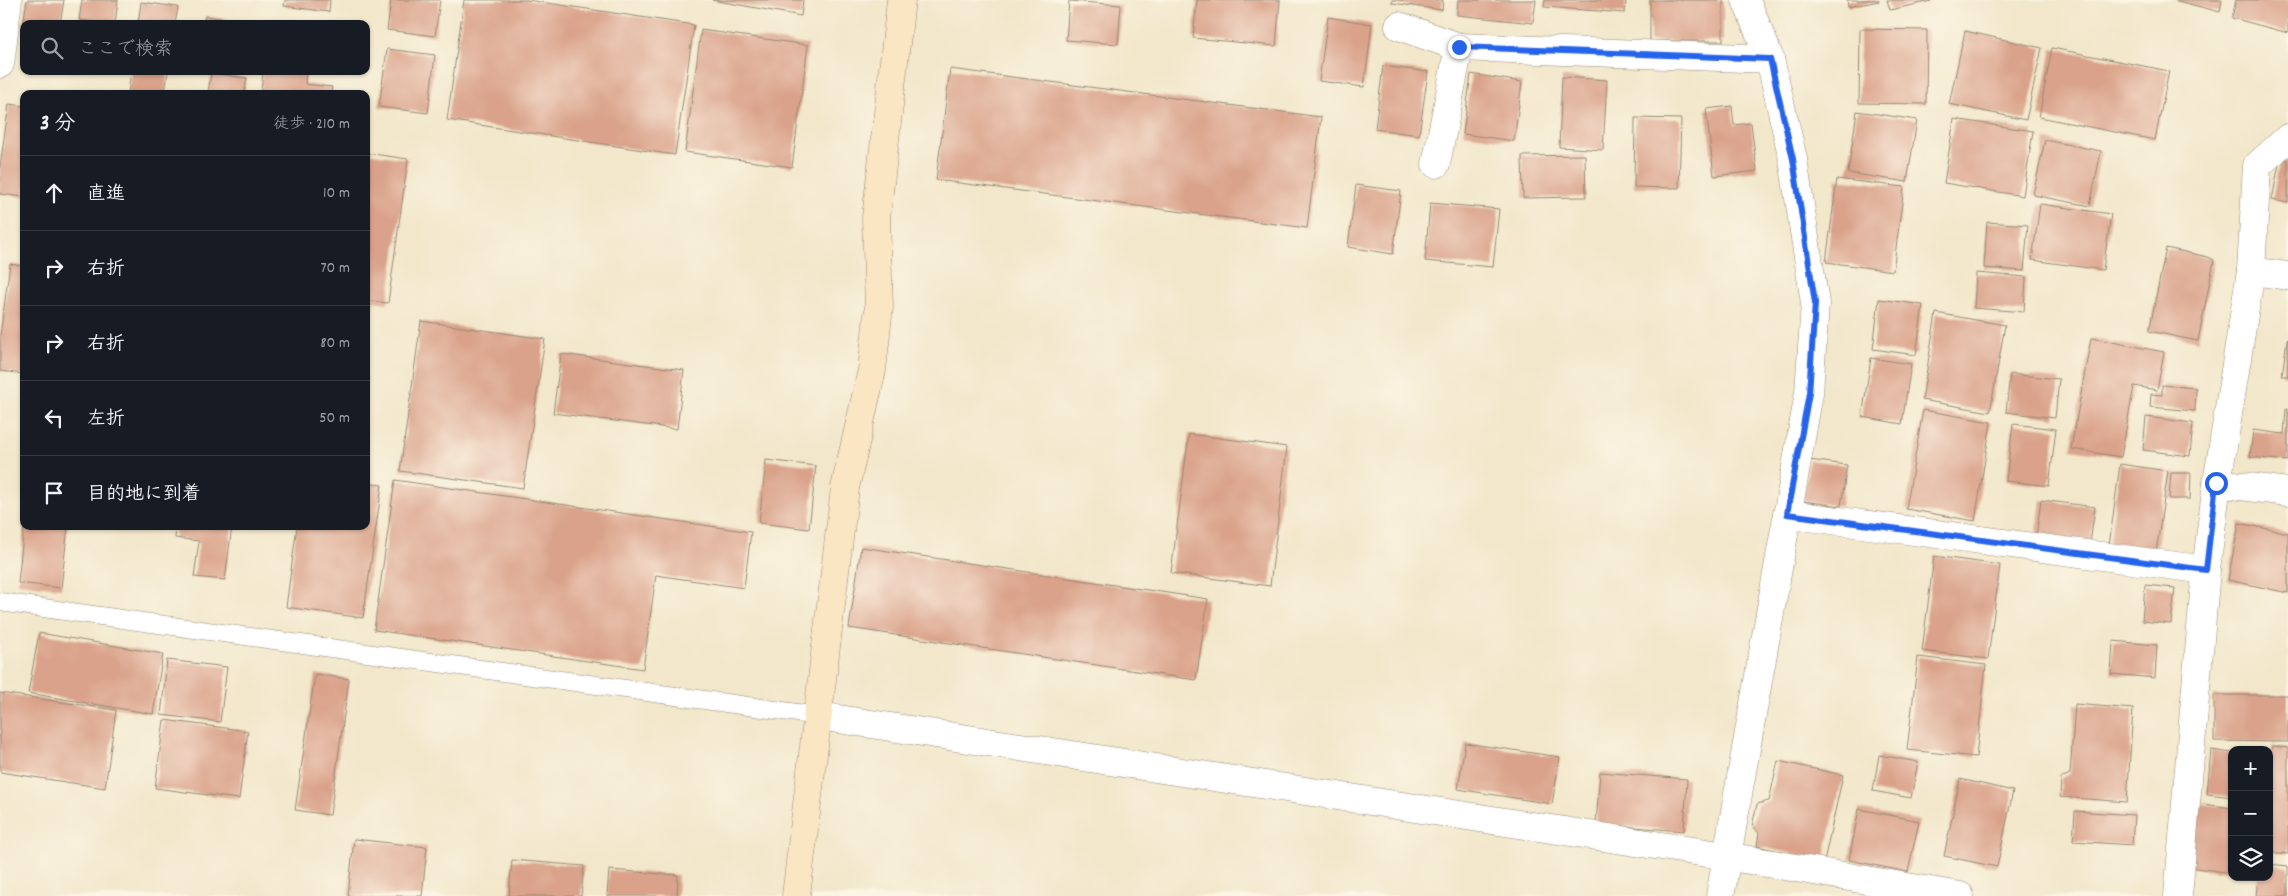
<!DOCTYPE html>
<html lang="ja">
<head>
<meta charset="utf-8">
<style>
	:root { --surface:#171b24; --page:#242831; --text:#f1f3f6; --muted:#9ea1a6; --line:#363941 }
	body { margin:0; font-family:Dekko,"Klee One",sans-serif; background:var(--page); color:var(--text) }
	.controls { position:absolute; right:15px; bottom:15px; display:grid; overflow:hidden; border-radius:10px; box-shadow:0 1px 4px #0004 }
	.controls button { width:45px; height:45px; display:grid; place-items:center; padding:0; border:0; border-bottom:1px solid var(--line); background:var(--surface); color:var(--text); font:25px sans-serif }
	.stop { position:absolute; width:15px; height:15px; margin:-11px; border:4px solid #2563eb; border-radius:50%; background:#fff }
	.stop.end { background:#2563eb; border-color:#fff; box-shadow:0 1px 5px #0008 }
	.list { margin:0; padding:0; list-style:none }
	h2 { display:flex; justify-content:space-between; align-items:center; height:65px; margin:0; padding:0 20px; font-size:21px }
	h2 small { font-size:16px; font-weight:400; color:var(--muted) }
	.list li { display:grid; grid-template-columns:32px 1fr auto; gap:15px; align-items:center; box-sizing:border-box; height:75px; padding:0 20px; border-top:1px solid var(--line) }
	.list b { display:block; font-size:19px; white-space:nowrap }
	.list em { font-size:16px; font-style:normal; color:var(--muted) }
	.icon { flex:none; width:28px; height:28px; fill:none; stroke:currentColor; stroke-width:2; stroke-linecap:round; stroke-linejoin:round }
	.map { position:relative; flex:none; width:2288px; height:896px; overflow:hidden }
	.search { position:absolute; background:var(--surface); box-shadow:0 1px 4px #0004; left:20px; top:20px; width:350px; height:55px; display:flex; align-items:center; gap:12px; box-sizing:border-box; padding:0 18px; border-radius:10px; color:var(--muted); font-size:19px }
	.panel { position:absolute; background:var(--surface); box-shadow:0 1px 4px #0004; left:20px; top:90px; width:350px; height:440px; border-radius:10px }
	.map>svg:first-child { display:block }
	.building { fill:#daa28a }
	.lines { fill:none; stroke-linecap:round; stroke-linejoin:round }
	.lane-casing { stroke:#968874; stroke-width:19 }
	.street-casing { stroke:#968874; stroke-width:29 }
	.secondary-casing { stroke:#968874; stroke-width:29 }
	.lane { stroke:#fff; stroke-width:18 }
	.street { stroke:#fff; stroke-width:28 }
	.secondary { stroke:#fbe6c4; stroke-width:28 }
	.route { stroke:#2563eb; stroke-width:6 }
</style>
</head>
<body>
<div class="map">
<svg width="2288" height="896" viewBox="0 0 2288 896">
	<rect width="100%" height="100%" fill="#fcf5e5"/>
	<filter id="ink" filterUnits="userSpaceOnUse"><feTurbulence type="fractalNoise" baseFrequency=".02" numOctaves="2"/><feDisplacementMap in="SourceGraphic" scale="10" xChannelSelector="R" yChannelSelector="G"/><feConvolveMatrix kernelMatrix="1 2 1 2 8 2 1 2 1" color-interpolation-filters="sRGB"/></filter>
	<filter id="wash" filterUnits="userSpaceOnUse"><feTurbulence type="fractalNoise" baseFrequency=".0096" numOctaves="4" result="noise"/><feDisplacementMap in="SourceGraphic" scale="20" xChannelSelector="R" yChannelSelector="G"/><feGaussianBlur stdDeviation="1.12" result="paint"/><feColorMatrix in="noise" values="0 0 0 0 0 0 0 0 0 0 0 0 0 0 0 0 0 1.4 0 .05"/><feComposite in="paint" operator="in"/></filter>
	<g filter="url(#wash)">
		<rect width="100%" height="100%" fill="#f2e7cb"/>
		<g id="blocks">
			<g class="building">
				<polygon points="27,0 64,0 60,24 23,24"/>
				<polygon points="82,0 118,0 115,24 79,20"/>
				<polygon points="285,0 330,0 329,12 284,6"/>
				<polygon points="391,0 440,0 435,36 387,30"/>
				<polygon points="464,0 527,0 694,25 675,155 447,120"/>
				<polygon points="712,0 803,0 801,16"/>
				<polygon points="1197,0 1280,0 1276,46 1193,38"/>
				<polygon points="1392,0 1443,0 1442,10 1392,3"/>
				<polygon points="1458,0 1536,0 1533,23 1457,15"/>
				<polygon points="1545,0 1626,0 1625,13 1544,7"/>
				<rect x="1650" y="0" width="73" height="41"/>
				<polygon points="1847,0 1879,0 1879,1 1848,7"/>
				<polygon points="1887,0 1930,0 1931,1 1890,10"/>
				<polygon points="2174,0 2222,0 2220,12"/>
				<polygon points="2236,0 2288,0 2288,33 2232,18"/>
				<polygon points="1069,1 1121,5 1118,44 1066,40"/>
				<polygon points="141,2 178,7 175,24 138,24"/>
				<polygon points="205,16 240,21 240,24 204,24"/>
				<polygon points="1328,17 1372,24 1364,87 1319,81"/>
				<polygon points="1860,29 1927,30 1926,104 1859,103"/>
				<polygon points="701,30 808,45 792,167 685,152"/>
				<polygon points="1965,31 2042,48 2026,120 1949,104"/>
				<polygon points="2052,48 2169,71 2155,140 2039,117"/>
				<polygon points="387,49 435,55 428,113 379,107"/>
				<polygon points="1383,66 1428,72 1419,135 1375,129"/>
				<polygon points="950,69 1321,117 1307,228 936,180"/>
				<polygon points="131,71 168,71 165,94 128,94"/>
				<polygon points="263,71 306,71 305,84 332,87 331,94 270,94 270,92 261,91"/>
				<polygon points="211,73 247,78 244,94 208,94"/>
				<polygon points="1471,74 1522,82 1514,141 1463,134"/>
				<polygon points="1562,77 1607,80 1603,150 1559,147"/>
				<polygon points="9,104 24,106 24,197 0,194 0,166"/>
				<polygon points="1732,106 1734,125 1751,123 1757,171 1714,176 1706,109"/>
				<polygon points="1857,111 1917,120 1907,182 1848,173"/>
				<polygon points="1635,118 1681,119 1679,188 1634,187"/>
				<polygon points="1954,119 2033,131 2023,196 1944,183"/>
				<polygon points="2045,140 2101,151 2090,206 2033,195"/>
				<polygon points="366,153 408,159 388,303 366,300"/>
				<polygon points="1585,155 1586,197 1523,198 1522,156"/>
				<polygon points="2280,159 2288,160 2288,203 2272,200"/>
				<polygon points="1837,179 1904,187 1893,271 1826,262"/>
				<polygon points="1356,185 1401,191 1393,254 1348,247"/>
				<polygon points="1430,203 1499,209 1493,267 1425,261"/>
				<polygon points="2040,204 2111,214 2103,270 2032,260"/>
				<polygon points="1987,222 2028,225 2024,271 1984,268"/>
				<polygon points="2166,248 2208,257 2214,260 2198,341 2149,331"/>
				<polygon points="10,264 24,266 24,374 0,371 0,336"/>
				<polygon points="1976,273 2026,277 2024,312 1974,308"/>
				<polygon points="1879,299 1923,305 1916,355 1873,349"/>
				<polygon points="1936,313 2005,325 1990,412 1922,400"/>
				<polygon points="421,321 545,339 523,488 400,471"/>
				<polygon points="2091,338 2164,352 2157,390 2134,386 2121,457 2071,449"/>
				<polygon points="2287,339 2288,339 2288,376 2282,376"/>
				<polygon points="561,354 684,370 677,429 553,413"/>
				<polygon points="1871,358 1911,364 1902,424 1862,417"/>
				<polygon points="2010,374 2059,379 2055,418 2006,412"/>
				<polygon points="2162,385 2196,388 2195,411 2150,407 2151,394 2162,395"/>
				<polygon points="2286,409 2288,409 2288,461 2250,457 2253,430 2284,434"/>
				<polygon points="1923,410 1991,422 1975,521 1906,509"/>
				<polygon points="2146,417 2193,423 2190,456 2143,450"/>
				<polygon points="2013,424 2056,429 2049,486 2006,481"/>
				<polygon points="1189,434 1287,447 1270,586 1171,573"/>
				<polygon points="766,460 816,466 809,529 759,523"/>
				<polygon points="1809,460 1847,465 1841,506 1803,501"/>
				<polygon points="2120,464 2168,471 2156,553 2109,546"/>
				<polygon points="2171,473 2191,473 2190,499 2169,499"/>
				<polygon points="395,480 751,532 744,588 656,575 643,669 374,630"/>
				<polygon points="366,483 382,485 363,618 286,607 297,526 366,526"/>
				<polygon points="2041,500 2095,507 2090,544 2036,537"/>
				<polygon points="2239,523 2288,533 2288,593 2228,580"/>
				<polygon points="24,526 68,526 61,588 18,583"/>
				<polygon points="176,526 232,526 225,580 194,577 199,541 175,538"/>
				<polygon points="861,547 1208,599 1196,680 849,628"/>
				<polygon points="1934,556 2000,565 1988,659 1922,651"/>
				<polygon points="2145,585 2175,588 2171,624 2142,621"/>
				<polygon points="39,633 163,654 153,714 28,693"/>
				<polygon points="2113,641 2157,645 2155,678 2111,674"/>
				<polygon points="1918,657 1986,665 1976,757 1907,750"/>
				<polygon points="167,660 227,667 220,722 161,715"/>
				<polygon points="315,674 349,679 330,815 295,810"/>
				<polygon points="0,693 116,710 105,788 0,772"/>
				<polygon points="2214,695 2288,695 2288,742 2214,741"/>
				<polygon points="2075,704 2133,709 2127,802 2060,797 2061,778 2070,774"/>
				<polygon points="164,720 248,731 239,799 155,788"/>
				<polygon points="1465,743 1560,757 1552,804 1458,789"/>
				<polygon points="2272,746 2288,748 2288,854 2269,852 2269,771"/>
				<polygon points="2211,750 2232,753 2232,797 2207,794"/>
				<polygon points="1879,755 1918,762 1911,798 1873,791"/>
				<polygon points="1778,761 1843,775 1824,861 1757,846 1759,833 1752,826 1757,804 1769,801"/>
				<polygon points="1600,772 1687,779 1684,831 1596,824"/>
				<polygon points="1960,779 2013,791 1997,867 1944,856"/>
				<polygon points="2197,803 2232,808 2232,873 2189,867"/>
				<polygon points="1859,809 1919,821 1908,872 1849,860"/>
				<polygon points="2075,811 2134,815 2132,845 2073,841"/>
				<polygon points="354,839 427,847 422,896 348,896"/>
				<polygon points="512,860 584,866 581,896 509,896"/>
				<polygon points="2269,864 2288,866 2288,896 2256,896 2258,877 2269,877"/>
				<polygon points="609,870 678,875 677,896 607,896"/>
			</g>
		</g>
	</g>
	<g filter="url(#ink)">
		<use href="#blocks" fill-opacity="0" stroke="#968874" stroke-width="1"/>
		<g class="lines">
			<g class="lane-casing">
				<polyline id="lane" points="0,602 819,716"/>
			</g>
			<g class="street-casing">
				<g id="street">
					<polyline points="1399,26 1459,47 1770,59"/>
					<polyline points="0,64 8,0"/>
					<polyline points="1436,164 1459,47"/>
					<polyline points="2251,271 2288,276"/>
					<polyline points="2217,483 2288,492"/>
					<polyline points="1787,514 2206,570"/>
					<polyline points="819,716 1726,856 1960,896"/>
					<polyline points="1720,896 1809,393 1815,303 1793,159 1770,59 1746,0"/>
					<polyline points="2178,896 2206,570 2217,483 2251,271 2257,166 2288,138"/>
				</g>
			</g>
			<g class="secondary-casing">
				<polyline id="secondary" points="796,896 845,488 872,370 879,307 876,218 901,0"/>
			</g>
			<use href="#lane" class="lane"/>
			<use href="#street" class="street"/>
			<use href="#secondary" class="secondary"/>
		</g>
	</g>
	<g class="lines" filter="url(#ink)">
		<polyline class="route" points="1459,47 1770,59 1793,159 1815,303 1809,393 1787,514 2206,570 2216,483"/>
	</g>
</svg>
<div class="controls">
<button>+</button>
<button>−</button>
<button><svg class="icon" aria-label="layers" viewBox="0 0 24 24"><path d="M12 4l9 5-9 5-9-5zM3 14l9 5 9-5"/></svg></button>
</div>
<div class="stop" style="left:2216px;top:483px"></div>
<div class="stop end" style="left:1459px;top:47px"></div>
<div class="search"><svg class="icon" aria-label="search" viewBox="0 0 24 24"><circle cx="10" cy="10" r="6"/><path d="M15 15l6 6"/></svg>ここで検索</div>
<section class="panel">
<h2>3 分<small>徒歩 · 210 m</small></h2>
<ul class="list">
<li><svg class="icon" aria-label="ahead" viewBox="0 0 24 24"><path d="M12 20V5M6 11l6-6 6 6"/></svg><div><b>直進</b></div><em>10 m</em></li>
<li><svg class="icon" aria-label="right" viewBox="0 0 24 24"><path d="M7 20v-9h11M14 6l5 5-5 5"/></svg><div><b>右折</b></div><em>70 m</em></li>
<li><svg class="icon" aria-label="right" viewBox="0 0 24 24"><path d="M7 20v-9h11M14 6l5 5-5 5"/></svg><div><b>右折</b></div><em>80 m</em></li>
<li><svg class="icon" aria-label="left" viewBox="0 0 24 24"><path d="M17 20v-9H6M10 6l-5 5 5 5"/></svg><div><b>左折</b></div><em>50 m</em></li>
<li><svg class="icon" aria-label="arrive" viewBox="0 0 24 24"><path d="M6 21V4h12l-3 4 3 4H6"/></svg><div><b>目的地に到着</b></div></li>
</ul>
</section>
</div>
</body>
</html>
